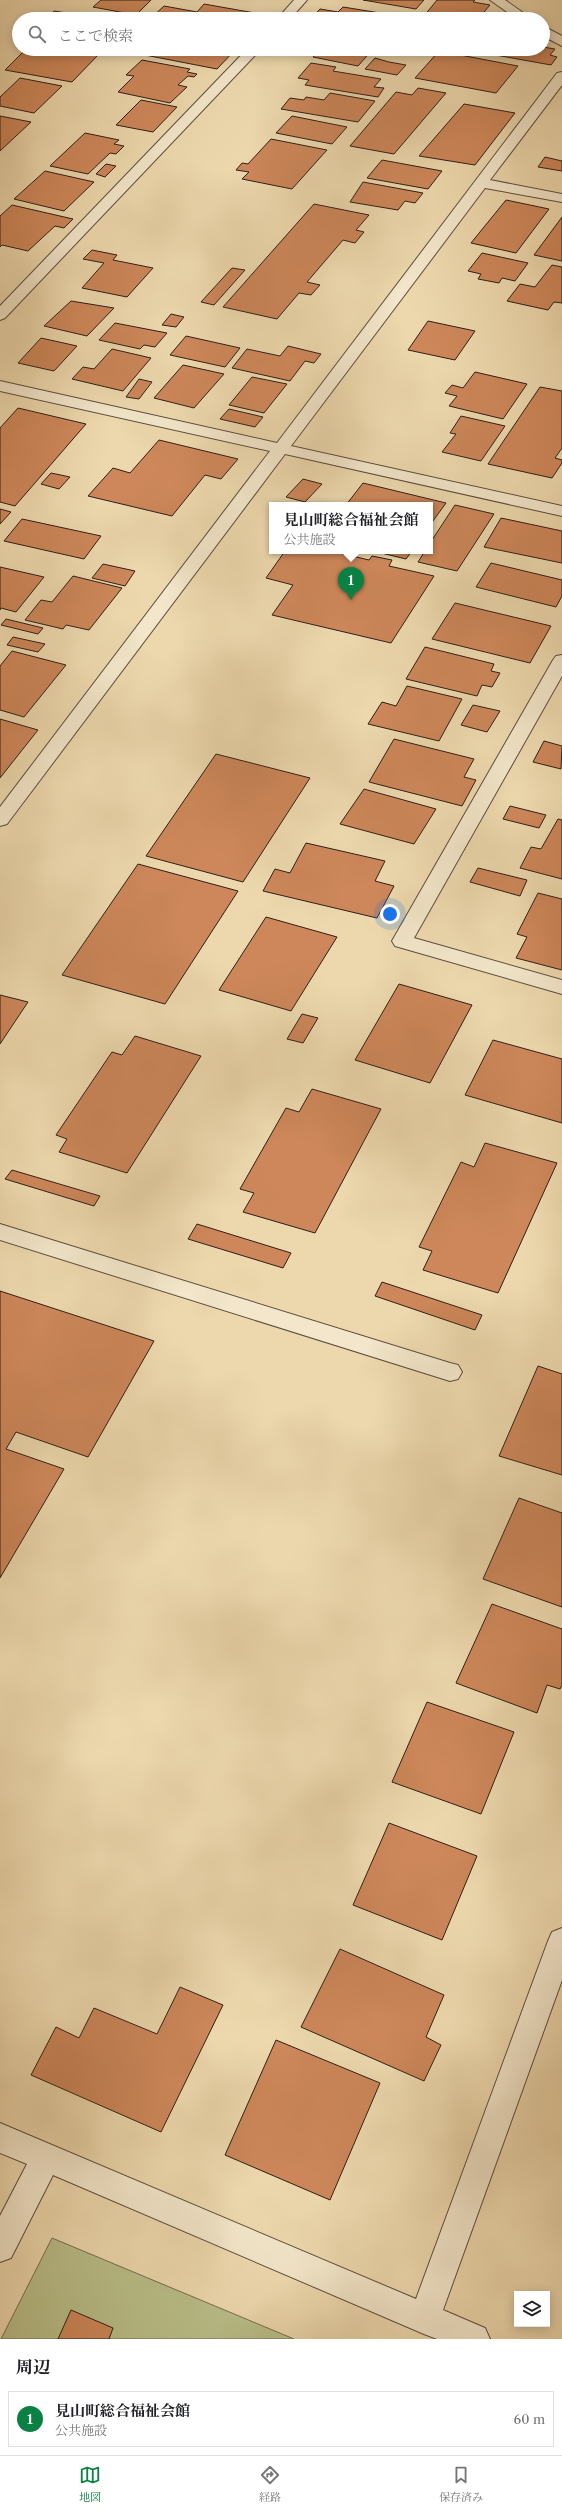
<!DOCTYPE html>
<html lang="ja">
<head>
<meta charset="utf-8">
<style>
	:root { --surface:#fff; --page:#f2f2f2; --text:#202124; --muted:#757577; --line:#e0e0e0; --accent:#0b8043 }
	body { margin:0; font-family:"Libre Caslon Text","Noto Serif JP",serif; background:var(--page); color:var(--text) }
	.controls { position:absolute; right:12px; bottom:12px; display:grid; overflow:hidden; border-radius:0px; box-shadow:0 2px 10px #0003 }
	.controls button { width:36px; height:36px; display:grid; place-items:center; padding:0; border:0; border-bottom:1px solid var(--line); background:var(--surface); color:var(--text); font:20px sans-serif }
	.you { position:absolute; left:390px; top:914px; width:14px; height:14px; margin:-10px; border:3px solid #fff; border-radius:50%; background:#1a73e8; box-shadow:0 0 0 6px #1a73e833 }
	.badge { display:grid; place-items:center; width:26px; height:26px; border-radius:50%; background:var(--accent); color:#fff; font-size:13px; font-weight:700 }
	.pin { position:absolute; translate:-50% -33px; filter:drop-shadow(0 1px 2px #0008) }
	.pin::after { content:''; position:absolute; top:21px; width:14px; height:12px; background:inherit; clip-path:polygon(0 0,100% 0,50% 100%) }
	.popup { position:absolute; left:269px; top:502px; width:164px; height:52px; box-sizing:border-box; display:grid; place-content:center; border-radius:0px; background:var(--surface); filter:drop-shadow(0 1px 3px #0005); font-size:13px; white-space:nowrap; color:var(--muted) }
	.popup b { font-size:15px; color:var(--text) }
	.popup::after { content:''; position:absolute; left:50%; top:100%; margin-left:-8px; border:8px solid transparent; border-top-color:var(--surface) }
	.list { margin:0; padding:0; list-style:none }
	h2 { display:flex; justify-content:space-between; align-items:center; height:52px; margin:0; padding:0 16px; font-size:17px }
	h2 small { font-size:13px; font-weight:400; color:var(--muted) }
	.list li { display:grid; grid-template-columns:26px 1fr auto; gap:12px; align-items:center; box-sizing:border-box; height:56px; margin:0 8px 8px; padding:0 8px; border:1px solid var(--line); border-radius:0px }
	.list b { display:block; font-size:15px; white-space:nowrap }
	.list p { margin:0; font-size:13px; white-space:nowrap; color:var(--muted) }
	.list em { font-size:13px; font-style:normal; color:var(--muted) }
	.icon { flex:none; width:22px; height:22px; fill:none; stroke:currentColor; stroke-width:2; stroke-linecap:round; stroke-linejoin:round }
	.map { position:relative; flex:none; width:562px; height:2339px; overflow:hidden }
	.search { position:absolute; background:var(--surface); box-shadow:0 2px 10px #0003; left:12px; right:12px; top:12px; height:44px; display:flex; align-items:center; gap:10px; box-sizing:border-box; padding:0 14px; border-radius:22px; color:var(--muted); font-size:15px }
	.sheet { height:116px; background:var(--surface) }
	nav { display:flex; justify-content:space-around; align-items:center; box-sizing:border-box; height:56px; border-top:1px solid var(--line); background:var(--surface); font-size:11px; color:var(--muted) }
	nav a { display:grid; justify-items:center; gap:2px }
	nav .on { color:var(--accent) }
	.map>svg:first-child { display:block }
	.green { fill:#b9be89; stroke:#736e50 }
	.building { fill:#cd875a; stroke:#2d1f18 }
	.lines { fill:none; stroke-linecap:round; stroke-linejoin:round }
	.minor-casing { stroke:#5d4d3d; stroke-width:2 }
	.minor { fill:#f3e6ca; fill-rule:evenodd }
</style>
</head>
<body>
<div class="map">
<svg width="562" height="2339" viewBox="0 0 562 2339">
	<rect width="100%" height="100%" fill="#edd8ad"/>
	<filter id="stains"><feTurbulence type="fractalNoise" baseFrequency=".005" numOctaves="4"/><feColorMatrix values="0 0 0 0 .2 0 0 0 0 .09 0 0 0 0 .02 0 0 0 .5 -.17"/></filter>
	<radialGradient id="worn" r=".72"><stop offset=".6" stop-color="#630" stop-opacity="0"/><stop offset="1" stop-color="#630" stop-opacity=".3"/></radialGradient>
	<polygon class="green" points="52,2238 294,2339 1,2339"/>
	<g class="building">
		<polygon points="101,0 151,0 136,15 93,7"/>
		<polygon points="363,0 424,0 416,9"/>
		<polygon points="437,0 475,0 473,2 490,5 478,19 446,19 424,16"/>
		<polygon points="204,4 266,15 263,19 150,19 164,6 197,12"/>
		<polygon points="343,7 405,17 311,19 320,9 338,12"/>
		<polygon points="54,11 92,17 90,19 46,19"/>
		<polygon points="543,47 555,49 550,55 557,57 551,65 490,54 494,49 543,49"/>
		<polygon points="26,49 69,49 99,54 72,82 5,70"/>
		<polygon points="114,49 236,49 217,69"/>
		<polygon points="321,49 373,49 358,66 313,57"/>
		<polygon points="439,51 518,66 496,93 415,78"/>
		<polygon points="375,58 389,62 406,65 397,75 365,69"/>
		<polygon points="142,60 190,69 187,72 197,74 194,77 188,76 178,85 187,87 170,103 118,92 134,76 126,75"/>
		<polygon points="311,63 336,67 333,71 381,79 374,87 384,88 378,97 305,85 309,80 298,78"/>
		<polygon points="20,78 62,86 34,113 0,106 0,97"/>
		<polygon points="418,88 446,93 394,154 350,146 396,92 412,95"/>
		<polygon points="330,93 375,101 358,122 281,109 290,98 304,100 306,97 324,100"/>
		<polygon points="141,100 177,107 153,132 116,125"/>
		<polygon points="464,104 515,113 475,165 419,156"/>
		<polygon points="0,116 31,122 0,151"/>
		<polygon points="292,116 347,127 332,144 276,133"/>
		<polygon points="85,133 119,140 114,144 124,146 116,154 110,153 88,174 50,166"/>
		<polygon points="271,139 327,150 292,189 242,179 249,172 236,170 242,163 248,164"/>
		<polygon points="545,157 562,161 562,171 538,167"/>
		<polygon points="382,160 442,171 428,189 367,178"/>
		<polygon points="106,164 116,166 105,177 96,174"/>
		<polygon points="45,171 94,182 64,211 14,199"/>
		<polygon points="363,182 423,193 415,203 405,201 398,210 350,202"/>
		<polygon points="506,200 549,209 516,253 471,243"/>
		<polygon points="314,204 369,215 356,230 364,232 355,243 343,240 307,282 320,285 311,295 299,293 277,319 223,307"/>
		<polygon points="12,205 73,219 64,228 55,226 28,251 2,245 0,247 0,216"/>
		<polygon points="562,217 562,261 534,255"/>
		<polygon points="92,250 117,255 113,260 153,268 127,297 82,288 104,263 83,259"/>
		<polygon points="482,253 528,263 515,281 502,278 499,283 478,279 481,274 468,271"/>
		<polygon points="552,265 562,267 562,303 554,302 548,310 507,301 520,284 535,287"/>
		<polygon points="232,268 245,270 214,305 201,302"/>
		<polygon points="71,301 114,308 87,336 44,326"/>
		<polygon points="171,314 184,317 176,327 162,325"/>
		<polygon points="428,321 475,331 455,360 408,350"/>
		<polygon points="115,323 167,333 155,347 144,345 140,349 99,340"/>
		<polygon points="186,336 240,348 225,367 170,355"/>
		<polygon points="41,338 77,346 54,371 18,363"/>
		<polygon points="288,346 321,354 314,363 305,361 290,381 232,368 247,349 280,356"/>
		<polygon points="112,349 151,358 123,391 72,379 83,367 94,369"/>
		<polygon points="183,365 224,374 194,408 154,398"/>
		<polygon points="475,372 527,384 503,419 449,406 457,396 445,393 452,385 463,388"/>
		<polygon points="252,377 287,384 264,413 229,405"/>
		<polygon points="139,379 152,382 139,399 126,397"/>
		<polygon points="540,387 562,391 562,448 555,458 562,460 562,463 552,478 488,464"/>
		<polygon points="18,408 86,424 15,506 0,502 0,428"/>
		<polygon points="229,409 263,417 255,427 220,419"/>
		<polygon points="461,416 505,426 481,461 442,452 456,434 450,433"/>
		<polygon points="159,440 238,459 221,479 205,475 172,516 88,496 113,468 130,473"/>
		<polygon points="51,473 70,477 59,489 41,484"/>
		<polygon points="303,479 322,484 305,502 286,497"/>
		<polygon points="363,483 446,503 430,525 430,505 346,505"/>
		<polygon points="455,505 494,514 457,571 418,562 425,551 430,551 430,543"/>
		<polygon points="0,509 11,512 0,524"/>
		<polygon points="501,518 562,531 562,563 484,547"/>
		<polygon points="22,519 101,536 84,559 4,541"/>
		<polygon points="285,551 331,551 369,560 372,556 392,560 389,566 434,576 391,643 272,615 293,585 266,578"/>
		<polygon points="373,551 412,551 406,559"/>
		<polygon points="491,563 562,580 562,596 556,607 476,587"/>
		<polygon points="103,564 135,571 125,586 92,578"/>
		<polygon points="0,567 44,577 16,612 1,608 0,610"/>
		<polygon points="73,576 122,588 89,630 66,625 63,629 25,620 41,600 52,602"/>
		<polygon points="455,603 551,626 530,663 432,639"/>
		<polygon points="6,619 43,628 38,634 1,625"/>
		<polygon points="13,637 45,644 38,652 7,645"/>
		<polygon points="425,647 494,664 491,671 500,673 492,687 482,685 477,696 406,679"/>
		<polygon points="12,651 66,665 24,717 0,710 0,666"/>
		<polygon points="407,686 462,699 439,741 368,724 382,702 396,706"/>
		<polygon points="473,705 500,711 487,732 461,725"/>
		<polygon points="0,719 38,730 0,778"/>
		<polygon points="394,739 474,759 464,777 476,780 462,806 369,782"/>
		<polygon points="544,741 562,746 561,769 533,762"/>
		<polygon points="216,754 310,778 243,882 146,856"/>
		<polygon points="364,789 436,809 414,844 340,824"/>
		<polygon points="510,806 546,815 539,828 503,819"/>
		<polygon points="558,819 562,820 562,879 520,868 531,847 541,849"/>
		<polygon points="306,843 385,861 375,881 394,886 377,918 263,891 275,869 290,873"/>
		<polygon points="138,864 238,891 165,1004 62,975"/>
		<polygon points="478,868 527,880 520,896 470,882"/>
		<polygon points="538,893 562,899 562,970 516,958 527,937 517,934"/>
		<polygon points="266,917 337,937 291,1011 219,990"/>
		<polygon points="399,984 472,1005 430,1083 355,1060"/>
		<polygon points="0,995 28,1002 0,1044"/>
		<polygon points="302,1014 318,1018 303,1043 287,1039"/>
		<polygon points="135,1036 201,1056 127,1173 59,1152 67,1139 56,1135 112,1052 122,1055"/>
		<polygon points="493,1040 562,1059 562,1123 465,1095"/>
		<polygon points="312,1089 381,1109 315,1233 243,1212 254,1193 240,1189 286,1108 299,1112"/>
		<polygon points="485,1143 557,1163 498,1293 423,1270 432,1251 419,1247 461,1162 474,1167"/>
		<polygon points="12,1170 100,1196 94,1206 5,1179"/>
		<polygon points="197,1224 291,1253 283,1268 188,1239"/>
		<polygon points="382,1282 482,1315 475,1330 375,1296"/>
		<polygon points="0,1291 154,1341 88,1457 16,1432 6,1449 64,1469 0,1578"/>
		<polygon points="538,1366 562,1374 562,1475 499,1456"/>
		<polygon points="519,1498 562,1513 562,1607 483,1579"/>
		<polygon points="492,1604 562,1629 562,1685 560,1689 547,1685 537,1713 456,1683"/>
		<polygon points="427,1702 514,1732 481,1814 392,1782"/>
		<polygon points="389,1823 477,1856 442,1940 353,1905"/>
		<polygon points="340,1949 444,1995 426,2037 441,2045 424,2081 301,2027"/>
		<polygon points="180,1987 223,2005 161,2132 31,2075 56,2027 79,2038 94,2008 157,2034"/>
		<polygon points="276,2040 380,2083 330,2200 225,2155"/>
		<polygon points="71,2310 113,2328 109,2339 58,2339"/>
	</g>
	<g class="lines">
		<g class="minor-casing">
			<g id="minor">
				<polygon points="294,0 307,0 290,19 277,19"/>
				<polygon points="490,0 505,0 532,19 517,19"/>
				<polygon points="543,26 562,36 562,46 543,36"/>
				<polygon points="247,49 261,49 5,318 0,320 0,306"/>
				<polygon points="562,72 562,85 490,180 562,194 562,202 485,188 291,446 562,506 562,516 285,454 7,824 0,826 0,807 270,451 0,391 0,381 277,443 557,73"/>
				<polygon points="562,655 562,676 414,938 562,980 562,994 395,946 392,941 553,660 556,656"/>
				<polygon points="0,1224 450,1363 458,1365 462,1372 458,1379 450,1381 0,1240"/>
				<polygon points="562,1928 562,1980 443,2310 485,2328 490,2339 437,2339 424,2334 53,2175 11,2258 0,2262 0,2216 27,2164 0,2153 0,2123 416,2299 548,1941 552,1932"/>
			</g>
		</g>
		<use href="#minor" class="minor"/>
	</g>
	<rect width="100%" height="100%" filter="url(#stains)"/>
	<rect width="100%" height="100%" fill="url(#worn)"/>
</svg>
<div class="controls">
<button><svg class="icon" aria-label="layers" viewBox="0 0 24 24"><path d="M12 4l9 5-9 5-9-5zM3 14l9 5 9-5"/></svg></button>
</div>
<div class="you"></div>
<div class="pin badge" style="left:351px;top:600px">1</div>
<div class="popup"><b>見山町総合福祉会館</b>公共施設</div>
<div class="search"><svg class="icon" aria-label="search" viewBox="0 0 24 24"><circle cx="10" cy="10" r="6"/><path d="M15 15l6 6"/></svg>ここで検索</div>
</div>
<section class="sheet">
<h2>周辺<small></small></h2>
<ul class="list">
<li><span class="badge">1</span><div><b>見山町総合福祉会館</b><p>公共施設</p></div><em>60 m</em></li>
</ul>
</section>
<nav>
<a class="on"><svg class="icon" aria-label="map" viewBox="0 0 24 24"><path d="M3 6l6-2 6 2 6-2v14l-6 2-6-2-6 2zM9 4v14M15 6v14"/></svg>地図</a>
<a><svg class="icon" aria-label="directions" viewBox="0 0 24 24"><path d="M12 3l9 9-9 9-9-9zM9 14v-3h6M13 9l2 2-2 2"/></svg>経路</a>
<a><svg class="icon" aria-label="saved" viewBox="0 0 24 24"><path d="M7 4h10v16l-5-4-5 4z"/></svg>保存済み</a>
</nav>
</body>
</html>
